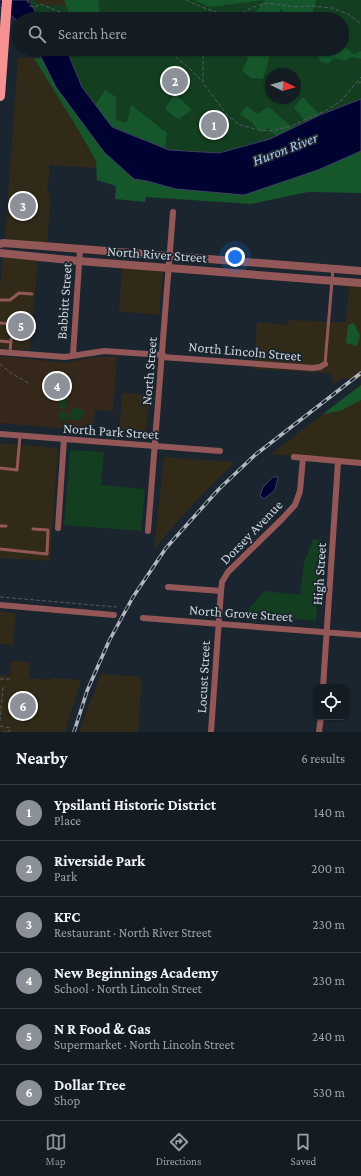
<!DOCTYPE html>
<html lang="en">
<head>
<meta charset="utf-8">
<style>
	:root { --surface:#141c23; --page:#212930; --text:#f1f3f6; --muted:#9da1a6; --line:#333a41; --accent:#8c9099 }
	body { margin:0; font-family:"Crimson Pro",serif; background:var(--page); color:var(--text) }
	.controls { position:absolute; right:12px; bottom:12px; display:grid; overflow:hidden; border-radius:8px; box-shadow:0 1px 3px #0004 }
	.controls button { width:36px; height:36px; display:grid; place-items:center; padding:0; border:0; border-bottom:1px solid var(--line); background:var(--surface); color:var(--text); font:20px sans-serif }
	.compass { position:absolute; left:265px; top:68px; width:36px; height:36px; border-radius:50%; background:var(--surface); box-shadow:0 1px 3px #0004; rotate:95deg }
	.you { position:absolute; left:235px; top:257px; width:14px; height:14px; margin:-10px; border:3px solid #fff; border-radius:50%; background:#1a73e8; box-shadow:0 0 0 6px #1a73e833 }
	.badge { display:grid; place-items:center; width:26px; height:26px; border-radius:50%; background:var(--accent); color:#fff; font-size:13px; font-weight:700 }
	.pin { position:absolute; translate:-50% -50%; border:2px solid #fff; box-shadow:0 1px 4px #0006 }
	.list { margin:0; padding:0; list-style:none }
	h2 { display:flex; justify-content:space-between; align-items:center; height:52px; margin:0; padding:0 16px; font-size:17px }
	h2 small { font-size:13px; font-weight:400; color:var(--muted) }
	.list li { display:grid; grid-template-columns:26px 1fr auto; gap:12px; align-items:center; box-sizing:border-box; height:56px; padding:0 16px; border-top:1px solid var(--line) }
	.list b { display:block; font-size:15px; white-space:nowrap }
	.list p { margin:0; font-size:13px; white-space:nowrap; color:var(--muted) }
	.list em { font-size:13px; font-style:normal; color:var(--muted) }
	.icon { flex:none; width:22px; height:22px; fill:none; stroke:currentColor; stroke-width:2; stroke-linecap:round; stroke-linejoin:round }
	.map { position:relative; flex:none; width:361px; height:732px; overflow:hidden }
	.search { position:absolute; background:var(--surface); box-shadow:0 1px 3px #0004; left:12px; right:12px; top:12px; height:44px; display:flex; align-items:center; gap:10px; box-sizing:border-box; padding:0 14px; border-radius:22px; color:var(--muted); font-size:15px }
	.sheet { height:388px; background:var(--surface) }
	nav { display:flex; justify-content:space-around; align-items:center; box-sizing:border-box; height:56px; border-top:1px solid var(--line); background:var(--surface); font-size:11px; color:var(--muted) }
	nav a { display:grid; justify-items:center; gap:2px }
	nav .on { color:var(--accent) }
	.map>svg:first-child { display:block }
	.commercial { fill:#312a19 }
	.education { fill:#35281b }
	.green { fill:#133f20; fill-rule:evenodd }
	.forest { fill:#16562b }
	.water { fill:#000231; stroke:#3e4164 }
	.lines { fill:none; stroke-linecap:round; stroke-linejoin:round }
	.path { stroke:#525b64; stroke-width:1; stroke-dasharray:4 2; stroke-linecap:butt }
	.service { stroke:#945757; stroke-width:3 }
	.minor { stroke:#945757; stroke-width:6 }
	.tertiary { stroke:#945757; stroke-width:8 }
	.primary { stroke:#f79292; stroke-width:10 }
	.rail-casing { stroke:#b2b8c0; stroke-width:3.5 }
	.rail { stroke:#1a252f; stroke-width:2; stroke-dasharray:6; stroke-linecap:butt }
	.labels { text-anchor:middle; stroke-width:3.5; stroke-linejoin:round; paint-order:stroke }
	.street-label { font-size:14px; fill:#ced4db; stroke:#1a252f }
	.water-label { font-size:15px; font-style:italic; fill:#b0c7ed; stroke:#1a252f }
</style>
</head>
<body>
<div class="map">
<svg width="361" height="732" viewBox="0 0 361 732">
	<rect width="100%" height="100%" fill="#1a252f"/>
	<g class="commercial">
		<polygon points="35,0 92,0 91,8 39,4"/>
		<polygon points="18,58 34,58 82,136 96,161 96,168 50,165 47,193 51,194 47,243 5,239"/>
		<polygon points="3,257 38,260 30,350 0,348 0,287"/>
		<polygon points="122,267 163,271 159,315 119,311"/>
		<polygon points="349,286 361,287 361,379 342,378 334,384 330,373 254,369 257,322 288,325 289,320 329,322 346,322"/>
		<polygon points="361,385 361,462 271,454 323,414"/>
		<polygon points="122,393 149,395 146,436 119,433"/>
		<polygon points="0,443 58,448 50,561 0,558"/>
		<polygon points="164,457 235,462 192,505 154,549"/>
		<polygon points="0,611 16,613 13,645 0,644"/>
		<polygon points="11,661 30,662 29,678 52,680 52,678 81,680 65,732 0,732 0,675 10,676"/>
		<polygon points="101,674 142,677 138,732 79,732"/>
	</g>
	<polygon class="education" points="0,356 67,363 88,358 117,356 113,411 95,410 93,431 0,423"/>
	<g class="green">
		<path d="M29,0H35L39,4L91,8L92,0H361V99L320,115L270,139L219,153L169,150L112,127L82,87L68,53L65,49H342V19H41L36,13ZM271,74H295V98H271Z"/>
		<polygon points="60,390 67,390 66,409 59,408"/>
		<path d="M75,407L85,411L82,418C78,421 74,421 69,418V414Z"/>
		<polygon points="60,412 68,413 68,420 60,420"/>
		<polygon points="70,450 104,452 101,485 145,489 141,531 64,525"/>
		<polygon points="313,539 322,540 316,621 245,614 264,591 300,595 304,563"/>
	</g>
	<g class="forest">
		<polygon points="64,0 98,0 101,19 70,15"/>
		<polygon points="193,0 264,0 210,7"/>
		<polygon points="265,0 316,0 311,19 287,19 281,8 278,19 253,19 253,16"/>
		<polygon points="342,45 354,54 361,51 361,59 350,57 346,61 334,58 328,64 320,61 317,49 342,49"/>
		<polygon points="244,49 272,49 263,79 251,78 242,71 248,59"/>
		<polygon points="34,58 42,58 56,87 134,179 147,181 176,189 318,170 361,151 361,193 308,192 251,204 146,197 145,202 115,199 116,186 97,180 96,161 82,136"/>
		<polygon points="105,90 116,97 116,120 127,123 131,105 167,133 165,148 112,127 95,105"/>
		<polygon points="175,94 192,110 179,119 172,115 165,108"/>
		<polygon points="303,97 320,115 305,122 294,107"/>
		<polygon points="247,106 257,114 269,107 293,128 276,136 268,128 261,133 252,123 240,114"/>
		<polygon points="354,323 360,336 357,346 346,343 348,325"/>
		<polygon points="361,385 361,400 340,411 323,414"/>
	</g>
	<g class="water">
		<polygon points="0,0 29,0 36,13 41,19 19,19 19,22 0,7"/>
		<polygon points="37,49 65,49 68,53 82,87 112,127 169,150 219,153 270,139 320,115 361,99 361,151 318,170 244,195 176,189 147,181 134,179 104,152 56,87"/>
		<polygon points="273,477 278,477 275,490 264,499 260,496 263,487"/>
	</g>
	<g class="lines">
		<g class="path">
			<polyline points="27,0 30,6 35,7 40,4 60,12 98,14 113,19"/>
			<path d="M186,0C203,8 218,14 236,16"/>
			<polyline points="232,19 253,7 267,3 296,7 313,6 332,8 348,14 361,24"/>
			<polyline points="13,40 15,40 19,48"/>
			<polyline points="20,49 25,54 98,53 104,49"/>
			<polyline points="166,49 187,66 203,82"/>
			<polyline points="205,49 203,55 203,83 228,116 240,125 259,130 271,131 291,126 327,110 341,101 361,77"/>
			<polyline points="358,83 361,82"/>
			<polyline points="0,364 11,373 30,384"/>
			<polyline points="0,597 117,607"/>
			<polyline points="0,679 10,679"/>
			<polyline points="0,721 3,687"/>
			<polyline points="0,726 10,728 10,731 3,732"/>
		</g>
		<g class="service">
			<polyline points="0,300 10,300 19,293 32,294"/>
			<polyline points="0,323 12,324 12,327"/>
			<polyline points="0,341 11,342"/>
			<polyline points="10,353 11,339"/>
			<polyline points="325,364 333,269"/>
			<polyline points="0,468 17,470 20,436"/>
			<polyline points="0,526 6,526"/>
			<polyline points="0,549 47,554 48,530 33,529"/>
		</g>
		<g class="minor">
			<polyline points="0,352 65,357 104,351 163,355"/>
			<polyline points="73,355 80,249"/>
			<polyline points="162,357 313,368 320,367 325,364"/>
			<polyline points="0,434 220,451"/>
			<polyline points="294,457 361,463"/>
			<polyline points="58,528 64,439"/>
			<polyline points="148,531 173,212"/>
			<polyline points="168,587 221,591"/>
			<polyline points="0,605 114,615"/>
			<polyline points="143,618 361,635"/>
			<polyline points="323,687 338,462"/>
			<polyline points="211,732 221,591 222,582 228,572 282,519 295,505 300,491 303,458"/>
			<polyline points="319,732 321,717"/>
		</g>
		<g class="tertiary">
			<polyline points="0,244 3,243 43,246 361,271"/>
			<polyline points="0,253 79,261 361,283"/>
		</g>
		<polyline class="primary" points="0,96 7,0"/>
		<g class="rail-casing">
			<polyline id="rail" points="74,732 87,691 109,641 133,597 166,548 219,489 255,455 361,373"/>
		</g>
		<use href="#rail" class="rail"/>
	</g>
	<g class="labels">
		<g class="street-label">
			<text transform="translate(157 254) rotate(4)" y="5">North River Street</text>
			<text transform="translate(64 301) rotate(-86)" y="5">Babbitt Street</text>
			<text transform="translate(245 351) rotate(5)" y="5">North Lincoln Street</text>
			<text transform="translate(149 371) rotate(-85)" y="5">North Street</text>
			<text transform="translate(111 431) rotate(4)" y="5">North Park Street</text>
			<text transform="translate(251 532) rotate(-46)" y="5">Dorsey Avenue</text>
			<text transform="translate(319 574) rotate(-86)" y="5">High Street</text>
			<text transform="translate(241 613) rotate(4)" y="5">North Grove Street</text>
			<text transform="translate(203 677) rotate(-87)" y="5">Locust Street</text>
		</g>
		<g class="water-label">
			<text transform="translate(285 149) rotate(-21)" y="5">Huron River</text>
		</g>
	</g>
</svg>
<div class="controls">
<button><svg class="icon" aria-label="locate" viewBox="0 0 24 24"><circle cx="12" cy="12" r="6"/><path d="M12 2v4M12 18v4M2 12h4M18 12h4"/></svg></button>
</div>
<svg class="compass" viewBox="-18 -18 36 36"><path d="M0-13l5 13h-10z" fill="#e53935"/><path d="M0 13l5-13h-10z" fill="#9da1a6"/></svg>
<div class="you"></div>
<div class="pin badge" style="left:214px;top:125px">1</div>
<div class="pin badge" style="left:175px;top:81px">2</div>
<div class="pin badge" style="left:23px;top:206px">3</div>
<div class="pin badge" style="left:57px;top:386px">4</div>
<div class="pin badge" style="left:21px;top:326px">5</div>
<div class="pin badge" style="left:23px;top:706px">6</div>
<div class="search"><svg class="icon" aria-label="search" viewBox="0 0 24 24"><circle cx="10" cy="10" r="6"/><path d="M15 15l6 6"/></svg>Search here</div>
</div>
<section class="sheet">
<h2>Nearby<small>6 results</small></h2>
<ul class="list">
<li><span class="badge">1</span><div><b>Ypsilanti Historic District</b><p>Place</p></div><em>140 m</em></li>
<li><span class="badge">2</span><div><b>Riverside Park</b><p>Park</p></div><em>200 m</em></li>
<li><span class="badge">3</span><div><b>KFC</b><p>Restaurant · North River Street</p></div><em>230 m</em></li>
<li><span class="badge">4</span><div><b>New Beginnings Academy</b><p>School · North Lincoln Street</p></div><em>230 m</em></li>
<li><span class="badge">5</span><div><b>N R Food &amp; Gas</b><p>Supermarket · North Lincoln Street</p></div><em>240 m</em></li>
<li><span class="badge">6</span><div><b>Dollar Tree</b><p>Shop</p></div><em>530 m</em></li>
</ul>
</section>
<nav>
<a class="on"><svg class="icon" aria-label="map" viewBox="0 0 24 24"><path d="M3 6l6-2 6 2 6-2v14l-6 2-6-2-6 2zM9 4v14M15 6v14"/></svg>Map</a>
<a><svg class="icon" aria-label="directions" viewBox="0 0 24 24"><path d="M12 3l9 9-9 9-9-9zM9 14v-3h6M13 9l2 2-2 2"/></svg>Directions</a>
<a><svg class="icon" aria-label="saved" viewBox="0 0 24 24"><path d="M7 4h10v16l-5-4-5 4z"/></svg>Saved</a>
</nav>
</body>
</html>
